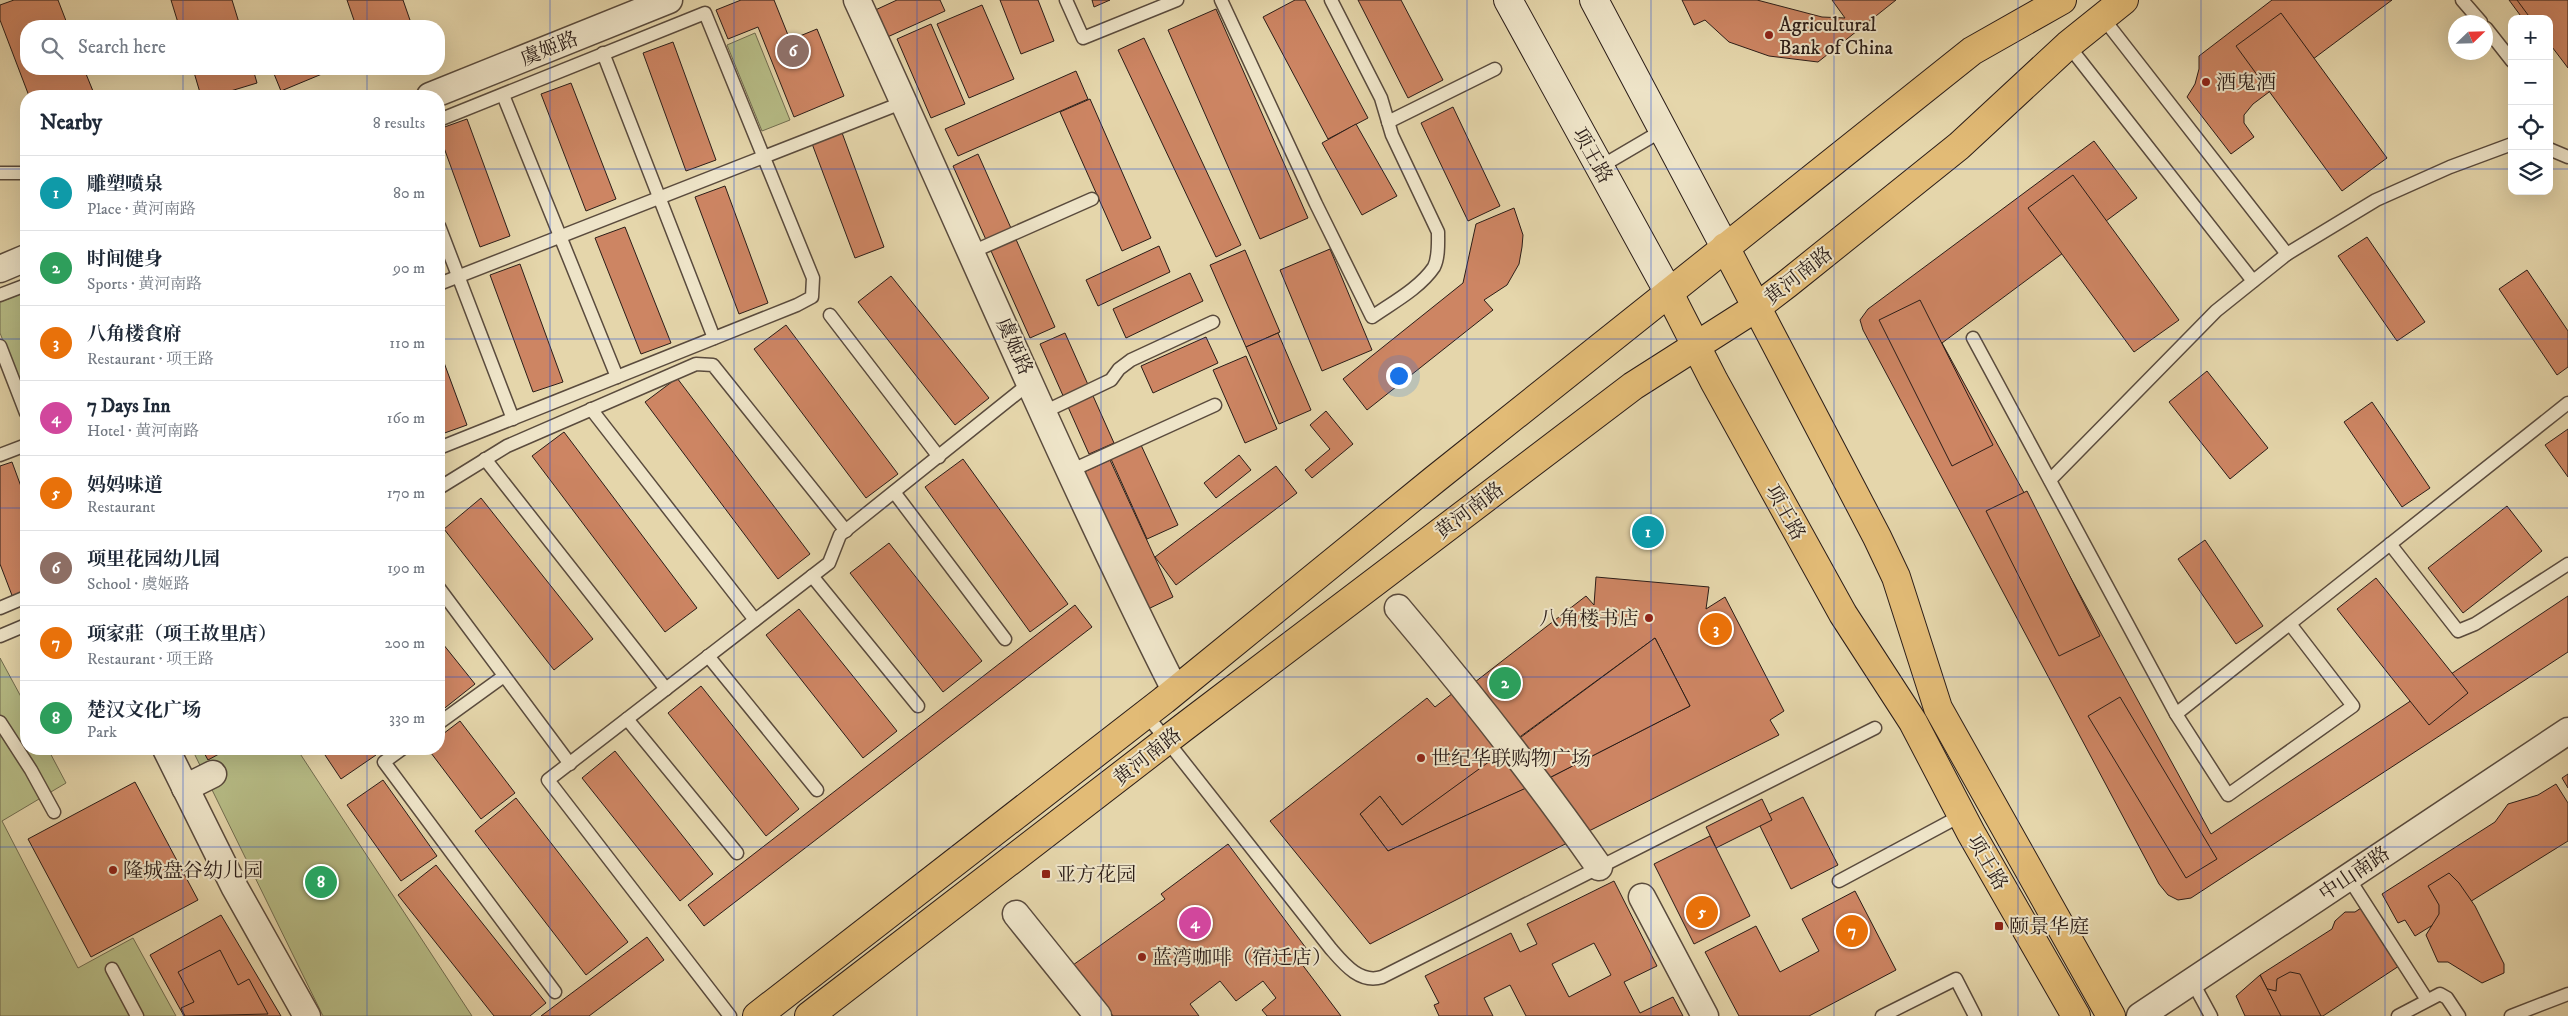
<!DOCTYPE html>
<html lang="en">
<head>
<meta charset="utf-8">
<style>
	:root { --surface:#fff; --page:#f6f6f7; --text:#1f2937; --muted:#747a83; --line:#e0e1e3; --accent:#8f2418 }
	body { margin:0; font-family:"IM FELL DW Pica","Noto Serif SC",serif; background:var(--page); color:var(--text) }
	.controls { position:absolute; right:15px; top:15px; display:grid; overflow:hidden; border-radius:10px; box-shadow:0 5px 20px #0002 }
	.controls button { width:45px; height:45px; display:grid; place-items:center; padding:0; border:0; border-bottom:1px solid var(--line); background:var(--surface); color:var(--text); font:25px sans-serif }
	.compass { position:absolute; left:2448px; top:15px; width:45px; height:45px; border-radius:50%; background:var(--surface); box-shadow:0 5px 20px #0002; rotate:67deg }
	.you { position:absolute; left:1398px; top:375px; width:18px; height:18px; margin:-12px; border:4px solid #fff; border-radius:50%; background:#1a73e8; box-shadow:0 0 0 8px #1a73e833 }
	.badge { display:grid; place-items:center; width:32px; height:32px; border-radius:50%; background:var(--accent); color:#fff; font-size:16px; font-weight:700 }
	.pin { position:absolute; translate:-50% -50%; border:2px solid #fff; box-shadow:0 1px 5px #0006 }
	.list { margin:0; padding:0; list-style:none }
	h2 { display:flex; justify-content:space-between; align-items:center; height:65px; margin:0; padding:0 20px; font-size:21px }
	h2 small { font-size:16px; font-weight:400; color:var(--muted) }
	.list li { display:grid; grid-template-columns:32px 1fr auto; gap:15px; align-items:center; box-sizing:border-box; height:75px; padding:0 20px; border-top:1px solid var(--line) }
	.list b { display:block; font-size:19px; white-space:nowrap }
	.list p { margin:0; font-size:16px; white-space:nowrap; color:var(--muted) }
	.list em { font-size:16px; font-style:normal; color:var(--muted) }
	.icon { flex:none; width:28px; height:28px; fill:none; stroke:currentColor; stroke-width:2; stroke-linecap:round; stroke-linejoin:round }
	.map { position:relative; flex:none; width:2568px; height:1016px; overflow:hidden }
	.search { position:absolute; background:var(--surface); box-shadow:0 5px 20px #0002; left:20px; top:20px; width:425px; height:55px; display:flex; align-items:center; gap:12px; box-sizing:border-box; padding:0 18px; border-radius:20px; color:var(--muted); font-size:19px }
	.panel { position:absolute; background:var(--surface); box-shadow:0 5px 20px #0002; left:20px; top:90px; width:425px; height:665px; border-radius:20px }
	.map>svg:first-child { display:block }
	.green { fill:#b7bd87; stroke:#716d50 }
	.building { fill:#cd8563; stroke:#2b1d18; fill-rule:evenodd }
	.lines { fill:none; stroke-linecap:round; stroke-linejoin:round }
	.lane-casing { stroke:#5a4b3d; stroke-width:15 }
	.street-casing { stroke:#5a4b3d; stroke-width:29 }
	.secondary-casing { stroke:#2b1d18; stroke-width:30 }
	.primary-casing { stroke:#2b1d18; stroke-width:30 }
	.lane { stroke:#eee4c8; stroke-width:12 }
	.street { stroke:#eee4c8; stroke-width:26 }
	.secondary { stroke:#eee4c8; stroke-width:28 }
	.primary { stroke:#e2bb76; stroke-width:28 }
	.grid { fill:none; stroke:#1d4ed8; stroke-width:1; stroke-opacity:0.55 }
	.poi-dot { fill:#8f2418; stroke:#eee4c8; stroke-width:2 }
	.labels { text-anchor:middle; stroke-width:4; stroke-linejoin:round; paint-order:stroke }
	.poi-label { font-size:20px; fill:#2b1d18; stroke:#eee4c8; text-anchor:start }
	.street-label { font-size:20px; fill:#2b1d18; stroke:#eee4c8 }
</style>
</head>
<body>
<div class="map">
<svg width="2568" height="1016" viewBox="0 0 2568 1016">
	<rect width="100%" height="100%" fill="#e5d6ab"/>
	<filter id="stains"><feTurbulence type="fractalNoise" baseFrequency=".004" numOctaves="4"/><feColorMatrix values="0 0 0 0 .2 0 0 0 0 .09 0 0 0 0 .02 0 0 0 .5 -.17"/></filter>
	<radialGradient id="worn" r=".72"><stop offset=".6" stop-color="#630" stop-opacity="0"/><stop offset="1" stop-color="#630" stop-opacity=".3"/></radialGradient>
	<g class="green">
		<polygon points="755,33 790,120 762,131 727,45"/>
		<polygon points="26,292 26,399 0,333 0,302"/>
		<polygon points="0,658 26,706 26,749 48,749 66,783 2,821 78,968 133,938 176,1016 0,1016"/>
		<polygon points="192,749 297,749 472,1016 323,1016"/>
	</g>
	<g class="building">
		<polygon points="14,0 58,0 68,26 26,26 26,69 84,69 95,96 29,96 0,20 0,5"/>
		<polygon points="171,0 232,0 240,26 179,26"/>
		<polygon points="347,0 403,0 411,23 400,26 356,26"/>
		<polygon points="741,0 774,0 790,40 817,29 844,96 794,117 758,27 728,39 716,10"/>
		<polygon points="897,0 940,0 945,11 883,39 871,12"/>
		<polygon points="1000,0 1038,0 1054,41 1021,54"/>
		<polygon points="1092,0 1110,0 1094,7"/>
		<polygon points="1295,0 1305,0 1368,118 1328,139 1263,17"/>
		<polygon points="1358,0 1401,0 1443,80 1408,98"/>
		<polygon points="1682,0 1757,0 1822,17 1845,18 1832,0 1896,0 1818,62 1769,56 1729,42 1705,20 1694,25"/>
		<polygon points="2272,0 2392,0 2253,104 2244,115 2244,123 2254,137 2231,154 2187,97 2195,84 2199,69 2199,56"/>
		<polygon points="2509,0 2561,0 2568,9 2568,19 2549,34 2549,19 2523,19"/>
		<polygon points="2517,0 2568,0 2568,68 2549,43 2549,19 2531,19"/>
		<polygon points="982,5 1014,79 969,98 937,24"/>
		<polygon points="1216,9 1308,218 1260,239 1168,30"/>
		<polygon points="2281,13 2387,158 2342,191 2236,46"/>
		<polygon points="931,24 965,104 931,118 897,39"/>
		<polygon points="1144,38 1241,245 1216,257 1118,50"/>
		<polygon points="673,42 716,160 686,171 643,53"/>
		<polygon points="193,69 253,69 257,83 214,96 201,96"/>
		<polygon points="272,69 334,69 281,91"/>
		<polygon points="1076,71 1088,99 958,156 945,129"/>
		<polygon points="571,83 616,199 586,211 541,94"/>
		<polygon points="1090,99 1151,238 1122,251 1060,112"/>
		<polygon points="1453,107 1500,206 1468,221 1421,123"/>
		<polygon points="467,119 510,236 480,247 439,134 439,129"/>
		<polygon points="1356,124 1397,196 1362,215 1322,143"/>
		<polygon points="841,130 884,247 855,258 811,141"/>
		<polygon points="2094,141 2137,198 1942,343 2211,834 2568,596 2568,652 2191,898 2178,900 2168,895 2159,884 1863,330 1860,320 1868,309"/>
		<polygon points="978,154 1055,327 1030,338 953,166"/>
		<polygon points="2073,175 2179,320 2134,352 2028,208"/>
		<polygon points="725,186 768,303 739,314 695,197"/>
		<polygon points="1514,208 1523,235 1522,247 1519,264 1507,285 1484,300 1493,310 1367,410 1343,379 1463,283 1476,224"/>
		<polygon points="625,227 671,343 641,354 595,238"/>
		<polygon points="2367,237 2425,322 2397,341 2338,256"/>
		<polygon points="1159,246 1170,272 1098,306 1086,280"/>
		<polygon points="1330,249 1372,350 1322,371 1280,270"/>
		<polygon points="1245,250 1280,332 1246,347 1210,265"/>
		<polygon points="520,264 563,382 533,392 490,275"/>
		<polygon points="2527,270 2568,331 2568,367 2557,375 2499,289"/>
		<polygon points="1190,273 1203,301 1126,338 1113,309"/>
		<polygon points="891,276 989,398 955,425 858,302"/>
		<polygon points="1920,300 1993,445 1952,466 1879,320"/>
		<polygon points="786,325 898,474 866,498 754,349"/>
		<polygon points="1065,333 1114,443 1089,454 1040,344"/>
		<polygon points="1278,333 1311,410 1279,424 1246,347"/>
		<polygon points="1206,337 1218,363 1153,393 1141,366"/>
		<polygon points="439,349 467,425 439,435"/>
		<polygon points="1246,356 1277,429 1245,443 1213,370"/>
		<polygon points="2207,371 2268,448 2230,479 2169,402"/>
		<polygon points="677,378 810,554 778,579 645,402"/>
		<polygon points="2372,402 2430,488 2402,507 2344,422"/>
		<polygon points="1326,411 1353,444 1312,478 1305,470 1330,449 1310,425"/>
		<polygon points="2568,429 2568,477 2545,445"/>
		<polygon points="564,432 697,608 665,632 532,456"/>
		<polygon points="1141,445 1178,525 1147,539 1111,459"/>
		<polygon points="1239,455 1251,470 1216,498 1204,483"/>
		<polygon points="963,459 1068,604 1030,632 925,487"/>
		<polygon points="1110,460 1173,597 1146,610 1082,473"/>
		<polygon points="12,462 26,500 26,593 13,598 0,564 0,466"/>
		<polygon points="1276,466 1297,493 1176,585 1155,557"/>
		<polygon points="2027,491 2100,636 2059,656 1986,511"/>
		<polygon points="481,498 593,639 554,670 444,529"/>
		<polygon points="2507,506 2542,551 2463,613 2428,568"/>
		<polygon points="2205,540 2263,626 2236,644 2178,559"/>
		<polygon points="889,543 982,661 943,692 850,573"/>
		<polygon points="1596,577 1709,587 1706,609 1725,597 1784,711 1770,720 1779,735 1585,833 1551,777 1690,706 1655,638 1517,739 1475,682 1586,596 1594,605"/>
		<polygon points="2376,578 2468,693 2429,725 2337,609"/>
		<polygon points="1075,605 1092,627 704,926 688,905"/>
		<polygon points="799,609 897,731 863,758 766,635"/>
		<polygon points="1655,638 1690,706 1551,777 1388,851 1360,814 1380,796 1402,825"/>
		<polygon points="439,639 475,684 441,711 439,708"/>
		<polygon points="701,686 799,809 766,836 668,713"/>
		<polygon points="1462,686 1508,748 1402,825 1380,796 1360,814 1388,851 1537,783 1575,839 1370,944 1270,821 1427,698 1435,707"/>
		<polygon points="2120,697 2217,859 2186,878 2088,716"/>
		<polygon points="460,721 515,793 481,819 428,749 439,749 439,737"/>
		<polygon points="202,749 228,749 208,760"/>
		<polygon points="321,749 372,749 376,755 341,779"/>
		<polygon points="615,751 713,874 680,901 582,778"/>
		<polygon points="2568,774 2568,788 2562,778"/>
		<polygon points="383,780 437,856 401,881 347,805"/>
		<polygon points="135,782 198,900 91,957 28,839"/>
		<polygon points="2556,784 2568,803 2568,841 2415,936 2405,920 2398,923 2382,894 2495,822 2508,804 2538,795"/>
		<polygon points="1803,797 1838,865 1791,889 1757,820"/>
		<polygon points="516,798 628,942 586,975 475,831"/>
		<polygon points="1762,799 1772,820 1716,848 1706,827"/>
		<polygon points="1710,836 1750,916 1694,944 1654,864"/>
		<polygon points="1228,844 1306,948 1295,955 1341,1016 1267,1016 1262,1010 1276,998 1263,981 1236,1001 1220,981 1190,1004 1199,1016 1113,1016 1073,965 1165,899 1161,894"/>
		<polygon points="436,865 546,1003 530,1016 494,1016 398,895"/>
		<polygon points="2449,873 2459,883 2475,906 2504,964 2504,973 2482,983 2448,962 2438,962 2426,935 2439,914 2439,905 2428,886"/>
		<path d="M1614,881L1657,966L1624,982L1640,1013L1673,997L1683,1016H1526L1510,985L1484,998L1493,1016H1439L1434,1005L1439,1003L1425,976L1511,933L1520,952L1537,944L1527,924ZM1594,943L1611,975L1569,997L1552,964Z"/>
		<polygon points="1855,891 1896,970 1809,1016 1739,1016 1705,952 1756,926 1780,972 1819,951 1802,919"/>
		<polygon points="2364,906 2402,964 2323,1016 2281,1016 2260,975 2332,929 2335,921 2345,912 2355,912"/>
		<polygon points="221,915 281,1016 184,1016 150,955"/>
		<polygon points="647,937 664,960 589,1016 541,1016"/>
		<polygon points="220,950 238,985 249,979 268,1014 185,1016 181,1008 194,1002 178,972"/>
		<polygon points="2290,972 2300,974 2321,1016 2266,1016 2254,999 2256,993 2264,988 2276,991 2277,979"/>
		<polygon points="2260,975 2281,1016 2245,1016 2236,996"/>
	</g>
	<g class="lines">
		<g class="lane-casing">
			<g id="lane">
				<polyline points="1066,0 1083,38 1177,0"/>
				<path d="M1221,0L1316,204L1372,317C1392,303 1420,288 1434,267C1439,257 1438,242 1438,232L1392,135L1381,98L1331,0"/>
				<polyline points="2462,0 2481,22"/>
				<polyline points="2103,18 2287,254"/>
				<polyline points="2486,28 2512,61"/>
				<polyline points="2068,45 2253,281"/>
				<polyline points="603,53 714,338"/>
				<polyline points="503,95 617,377"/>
				<polyline points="439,120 705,13 813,278 812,297 797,305 439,448"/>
				<polyline points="1388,122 1495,69"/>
				<polyline points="2549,149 2568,157"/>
				<polyline points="1600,167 1663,130"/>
				<polyline points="0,173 26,173"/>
				<polyline points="439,226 513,419"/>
				<polyline points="972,252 1092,199"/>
				<polyline points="439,284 904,102"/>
				<polyline points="0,295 26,285"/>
				<polyline points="830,315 939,457"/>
				<polyline points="1973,338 2176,714 2568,403"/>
				<polyline points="0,346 26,413"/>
				<polyline points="591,409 755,620"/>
				<polyline points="1044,412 1111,380 1119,369 1131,360 1213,322"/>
				<polyline points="0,455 26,445"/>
				<polyline points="485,459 666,689"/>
				<polyline points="1070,471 1215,405"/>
				<polyline points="2050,480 2216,311 2287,254 2376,200 2450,167 2512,144"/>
				<polyline points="439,488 507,446 696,364 713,365 846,531"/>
				<polyline points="894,492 1005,639"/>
				<polyline points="2390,544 2458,631 2475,624 2568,564"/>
				<polyline points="812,576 918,706"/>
				<polyline points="439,588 570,764"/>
				<polyline points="0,608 26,597"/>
				<polyline points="0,636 26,625"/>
				<polyline points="708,656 817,790"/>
				<path d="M1145,713L1331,949C1344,964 1360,984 1382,977L1875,728"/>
				<polyline points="2176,714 2228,795 2353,706 2290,624"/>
				<polyline points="627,719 737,853"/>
				<polyline points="0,722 31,770 54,812"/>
				<polyline points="439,723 504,676"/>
				<polyline points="402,749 384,762 555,992"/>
				<polyline points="2348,877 2427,1000"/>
				<polyline points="1839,881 1962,815"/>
				<polyline points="112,969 137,1016"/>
				<polyline points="2192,981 2211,1016"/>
				<polyline points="730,1016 548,780 829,563 840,535 1031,382"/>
				<polyline points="1882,1016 1956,979 1975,1016"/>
				<polyline points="2398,1016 2440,994 2447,998 2459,1016"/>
				<polyline points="2511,1016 2568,994"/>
			</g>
		</g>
		<g class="street-casing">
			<g id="street">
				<path d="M857,0C963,230 1061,464 1175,690"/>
				<polyline points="430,96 669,0"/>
				<polyline points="0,269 26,258"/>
				<path d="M1398,608C1469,692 1536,777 1599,867"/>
				<polyline points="166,749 235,888 307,1016"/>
				<polyline points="185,788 213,774"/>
				<polyline points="1642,897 1705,1016"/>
				<polyline points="1016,914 1098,1016"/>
				<polyline points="2140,1016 2568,731"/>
			</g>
		</g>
		<g class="secondary-casing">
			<g id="secondary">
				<polyline points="1508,0 1669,293"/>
				<polyline points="1594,0 1725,247"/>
			</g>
		</g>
		<g class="primary-casing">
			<g id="primary">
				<polyline points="1725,247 1877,537 1896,577 1938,708 2111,1016"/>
				<polyline points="1669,293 1714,381 1843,614 1913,722 1971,833 2076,1016"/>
				<polyline points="757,1016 1164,700 1434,480 1972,51 2062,0"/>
				<polyline points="809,1016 1184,727 1633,386 1757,307 1787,284 1959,146 2068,45 2124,0"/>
			</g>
		</g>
		<use href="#lane" class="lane"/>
		<use href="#street" class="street"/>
		<use href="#secondary" class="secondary"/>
		<use href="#primary" class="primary"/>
	</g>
	<path class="grid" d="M183,0V26M367,0V26M550,0V1016M734,0V1016M917,0V1016M1101,0V1016M1284,0V1016M1467,0V1016M1651,0V1016M1834,0V1016M2018,0V1016M2201,0V1016M2385,0V1016M183,69V96M367,69V96M0,169H26M439,169H2512M2549,169H2568M0,339H26M439,339H2568M0,508H26M439,508H2568M0,677H26M439,677H2568M183,749V1016M367,749V1016M0,847H2568"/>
	<g class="poi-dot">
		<circle cx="1769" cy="35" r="5"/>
		<circle cx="2206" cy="82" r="5"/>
		<circle cx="1649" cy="618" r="5"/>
		<circle cx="1421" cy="758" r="5"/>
		<circle cx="113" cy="870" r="5"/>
		<rect x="1041" y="869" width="10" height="10" rx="2.5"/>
		<rect x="1994" y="921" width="10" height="10" rx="2.5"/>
		<circle cx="1142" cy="957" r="5"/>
	</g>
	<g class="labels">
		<g class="poi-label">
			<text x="1779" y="31">Agricultural<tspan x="1779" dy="23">Bank of China</tspan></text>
			<text x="2216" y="89">酒鬼酒</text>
			<text x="1639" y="625" text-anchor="end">八角楼书店</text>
			<text x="1431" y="765">世纪华联购物广场</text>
			<text x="123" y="877">隆城盘谷幼儿园</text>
			<text x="1056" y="881">亚方花园</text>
			<text x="2009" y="933">颐景华庭</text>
			<text x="1152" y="964">蓝湾咖啡（宿迁店）</text>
		</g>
		<g class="street-label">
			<text transform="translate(549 48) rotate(-22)" y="7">虞姬路</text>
			<text transform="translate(1593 155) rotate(61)" y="7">项王路</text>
			<text transform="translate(1798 275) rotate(-38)" y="7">黄河南路</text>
			<text transform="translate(1015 346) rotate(66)" y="7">虞姬路</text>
			<text transform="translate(1469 510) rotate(-37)" y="7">黄河南路</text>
			<text transform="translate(1786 512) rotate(61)" y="7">项王路</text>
			<text transform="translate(1147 756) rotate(-38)" y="7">黄河南路</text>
			<text transform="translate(1988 862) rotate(60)" y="7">项王路</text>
			<text transform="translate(2354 873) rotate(-34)" y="7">中山南路</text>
		</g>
	</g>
	<rect width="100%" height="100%" filter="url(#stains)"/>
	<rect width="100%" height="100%" fill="url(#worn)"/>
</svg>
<div class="controls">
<button>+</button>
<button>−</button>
<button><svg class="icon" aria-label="locate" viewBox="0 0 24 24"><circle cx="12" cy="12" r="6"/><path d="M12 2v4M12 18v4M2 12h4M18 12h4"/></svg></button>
<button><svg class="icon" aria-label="layers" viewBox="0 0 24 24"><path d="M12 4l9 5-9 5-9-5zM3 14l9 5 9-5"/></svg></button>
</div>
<svg class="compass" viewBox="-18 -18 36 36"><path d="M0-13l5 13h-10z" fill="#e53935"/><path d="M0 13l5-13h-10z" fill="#747a83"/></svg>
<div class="you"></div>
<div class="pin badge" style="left:1648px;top:532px;background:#0f9aa8">1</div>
<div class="pin badge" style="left:1505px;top:683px;background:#2e9e5b">2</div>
<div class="pin badge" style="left:1716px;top:629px;background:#e8710a">3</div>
<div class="pin badge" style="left:1195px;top:923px;background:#d1479c">4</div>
<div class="pin badge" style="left:1702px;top:912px;background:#e8710a">5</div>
<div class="pin badge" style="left:793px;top:51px;background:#8d6e63">6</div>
<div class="pin badge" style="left:1852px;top:931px;background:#e8710a">7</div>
<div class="pin badge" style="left:321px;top:882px;background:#2e9e5b">8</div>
<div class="search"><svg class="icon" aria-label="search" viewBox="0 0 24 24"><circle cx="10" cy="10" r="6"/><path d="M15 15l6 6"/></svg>Search here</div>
<section class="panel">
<h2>Nearby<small>8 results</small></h2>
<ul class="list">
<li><span class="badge" style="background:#0f9aa8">1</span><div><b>雕塑喷泉</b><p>Place · 黄河南路</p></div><em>80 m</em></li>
<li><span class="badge" style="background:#2e9e5b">2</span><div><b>时间健身</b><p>Sports · 黄河南路</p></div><em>90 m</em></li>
<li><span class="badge" style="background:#e8710a">3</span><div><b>八角楼食府</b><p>Restaurant · 项王路</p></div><em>110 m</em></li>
<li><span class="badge" style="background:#d1479c">4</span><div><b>7 Days Inn</b><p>Hotel · 黄河南路</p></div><em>160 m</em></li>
<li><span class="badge" style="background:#e8710a">5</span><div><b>妈妈味道</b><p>Restaurant</p></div><em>170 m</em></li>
<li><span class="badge" style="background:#8d6e63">6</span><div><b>项里花园幼儿园</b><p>School · 虞姬路</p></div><em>190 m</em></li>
<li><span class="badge" style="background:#e8710a">7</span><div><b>项家莊（项王故里店）</b><p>Restaurant · 项王路</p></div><em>200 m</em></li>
<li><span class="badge" style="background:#2e9e5b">8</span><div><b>楚汉文化广场</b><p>Park</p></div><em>330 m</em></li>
</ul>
</section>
</div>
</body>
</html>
